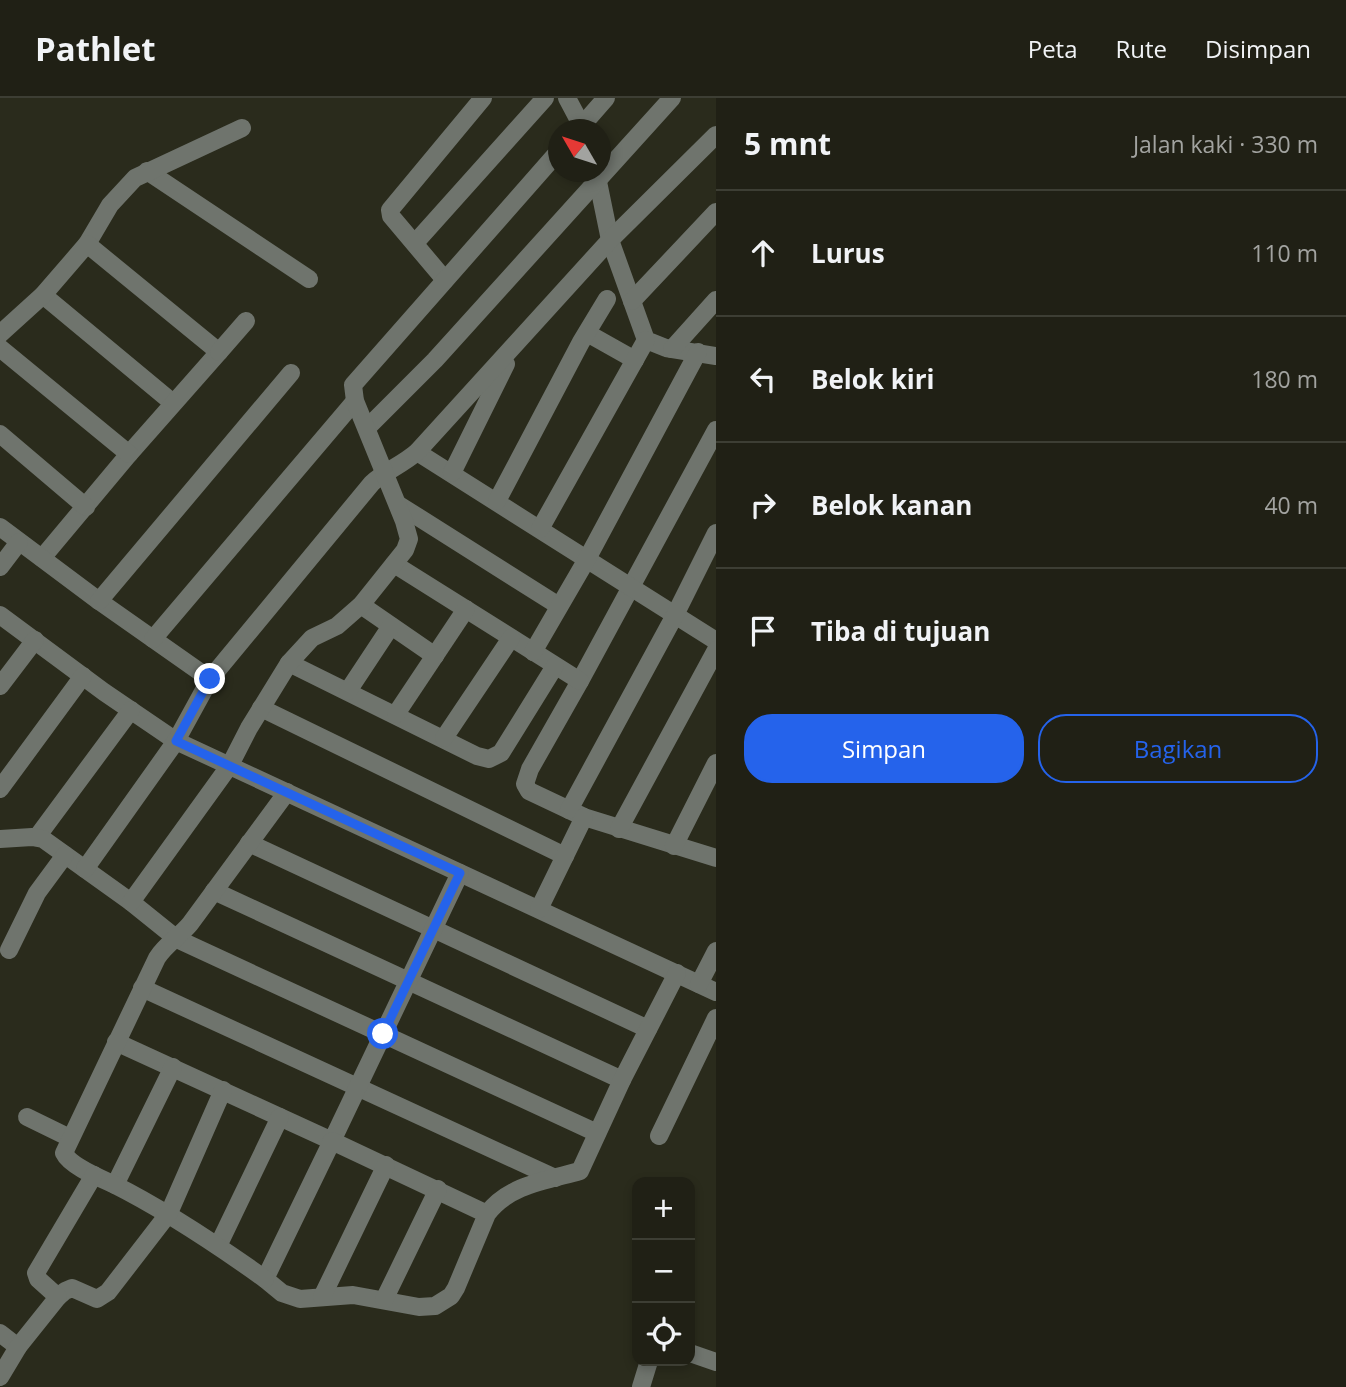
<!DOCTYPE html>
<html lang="id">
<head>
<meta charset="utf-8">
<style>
	:root { --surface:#202015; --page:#28281e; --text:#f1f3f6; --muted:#a2a3a0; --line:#3d3e34; --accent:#2563eb }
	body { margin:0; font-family:"Open Sans",sans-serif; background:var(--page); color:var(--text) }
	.controls { position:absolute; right:21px; bottom:21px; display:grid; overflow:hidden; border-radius:14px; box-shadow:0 4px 10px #0003 }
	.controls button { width:63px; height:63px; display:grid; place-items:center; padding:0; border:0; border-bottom:2px solid var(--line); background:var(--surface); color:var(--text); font:35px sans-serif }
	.compass { position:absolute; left:548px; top:21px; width:63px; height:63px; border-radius:50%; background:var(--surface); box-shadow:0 4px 10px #0003; rotate:309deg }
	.stop { position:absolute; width:21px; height:21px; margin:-16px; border:5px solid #2563eb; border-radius:50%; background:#fff }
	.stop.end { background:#2563eb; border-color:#fff; box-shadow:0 2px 7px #0008 }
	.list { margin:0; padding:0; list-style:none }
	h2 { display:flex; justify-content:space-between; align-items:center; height:91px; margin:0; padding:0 28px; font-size:30px }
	h2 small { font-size:23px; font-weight:400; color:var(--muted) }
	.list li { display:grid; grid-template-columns:46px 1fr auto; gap:21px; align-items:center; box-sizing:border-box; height:126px; padding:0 28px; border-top:2px solid var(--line) }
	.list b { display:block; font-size:26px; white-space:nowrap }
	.list em { font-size:23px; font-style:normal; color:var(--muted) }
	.actions { display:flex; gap:14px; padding:21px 28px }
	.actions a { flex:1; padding:16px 0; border:2px solid var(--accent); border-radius:28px; text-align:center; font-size:24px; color:var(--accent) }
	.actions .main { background:var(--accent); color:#fff }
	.icon { flex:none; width:38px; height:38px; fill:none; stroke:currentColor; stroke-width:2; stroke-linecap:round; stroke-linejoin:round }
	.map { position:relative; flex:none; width:716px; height:1289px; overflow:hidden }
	header { display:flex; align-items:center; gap:42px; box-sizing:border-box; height:98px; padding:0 35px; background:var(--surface); border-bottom:2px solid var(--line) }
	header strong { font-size:33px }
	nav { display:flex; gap:38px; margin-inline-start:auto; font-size:24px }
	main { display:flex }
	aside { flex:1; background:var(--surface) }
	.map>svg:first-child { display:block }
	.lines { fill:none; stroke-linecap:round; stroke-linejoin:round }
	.minor { stroke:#6f746d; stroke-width:18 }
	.route { stroke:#2563eb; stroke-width:9 }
</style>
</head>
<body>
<header>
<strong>Pathlet</strong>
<nav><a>Peta</a><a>Rute</a><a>Disimpan</a></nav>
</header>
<main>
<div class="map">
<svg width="716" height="1289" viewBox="0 0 716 1289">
	<rect width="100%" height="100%" fill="#2a2b1c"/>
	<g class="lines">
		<g class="minor">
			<polyline points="567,0 584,32"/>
			<polyline points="578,32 606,0"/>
			<polyline points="147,73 309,181"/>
			<polyline points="596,74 610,142 646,242 666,250 716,258"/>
			<polyline points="415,145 545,0"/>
			<polyline points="87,146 110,107 135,80 242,30"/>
			<polyline points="445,182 391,118 390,112 483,0"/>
			<polyline points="43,197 173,305"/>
			<polyline points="632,203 716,114"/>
			<polyline points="587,235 635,262"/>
			<polyline points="0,236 43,197 87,146 219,254 129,356 42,460"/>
			<polyline points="0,250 129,356"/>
			<polyline points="672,251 716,202"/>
			<polyline points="219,254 246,223"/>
			<polyline points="367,330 435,262 672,0"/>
			<polyline points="716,332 580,583 530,671 525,686 529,693 584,719 716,760"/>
			<polyline points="0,336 86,409"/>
			<polyline points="417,354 716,543"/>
			<polyline points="452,375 506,266"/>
			<polyline points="497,403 581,244 607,201"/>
			<polyline points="399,407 559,508"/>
			<polyline points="0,429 99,503 210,581"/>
			<polyline points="540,431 646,242"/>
			<polyline points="394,466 580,583"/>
			<polyline points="0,469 19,444"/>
			<polyline points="99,503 291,275"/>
			<polyline points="361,507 435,558"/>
			<polyline points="0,517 104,594 176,643 716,894"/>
			<polyline points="153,541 355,303"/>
			<polyline points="533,554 587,461 698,254"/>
			<polyline points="289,565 477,658 489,661 501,655 555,568"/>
			<polyline points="0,588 35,542"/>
			<polyline points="348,593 391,528"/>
			<polyline points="261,610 565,758"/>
			<polyline points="396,616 466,511"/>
			<polyline points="444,640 511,540"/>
			<polyline points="0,691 83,578"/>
			<polyline points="569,712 675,517 716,435"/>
			<polyline points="619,731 716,552"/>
			<polyline points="37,739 131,612"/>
			<polyline points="0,741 32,739 43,741 131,804 177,841 597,1035"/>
			<polyline points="249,745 648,931"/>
			<polyline points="674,748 716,665"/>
			<path d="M85,771L176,643L210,581L372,385C385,373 402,367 417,354L610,142L716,37"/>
			<polyline points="214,793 622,982"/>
			<polyline points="131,804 230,667 249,630 289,565 312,540 337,528 361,507 405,452 409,441 404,423 355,303 353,287 558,54"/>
			<polyline points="539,811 584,719"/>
			<polyline points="9,852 37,795 65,757"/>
			<polyline points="699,886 716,853"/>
			<polyline points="142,890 555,1080"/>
			<polyline points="116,944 332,1043 460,775"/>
			<polyline points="27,1019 70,1040"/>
			<polyline points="659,1038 716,920"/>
			<polyline points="115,1087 173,969"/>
			<path d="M487,1116L332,1043L265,1181L282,1195L300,1201L353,1197L419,1209L435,1208L451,1198L456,1190L487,1116C508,1087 548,1082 580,1073L622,982L677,875"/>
			<polyline points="218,1148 280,1019"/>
			<path d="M265,1181C216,1146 167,1113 113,1086C100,1080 70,1068 64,1055L157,860C166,846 179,839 190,826L287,694"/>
			<polyline points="58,1199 65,1193 72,1190 97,1201 108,1194 169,1115 223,992"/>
			<polyline points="322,1199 386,1067"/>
			<polyline points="384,1202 438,1091"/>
			<polyline points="0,1235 18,1249"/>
			<polyline points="690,1255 716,1264"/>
			<polyline points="0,1279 18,1249 58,1199 38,1181 36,1175 94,1077"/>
			<polyline points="641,1289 649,1263"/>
		</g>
	</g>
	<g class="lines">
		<polyline class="route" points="210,581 176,643 460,775 383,936"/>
	</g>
</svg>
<div class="controls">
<button>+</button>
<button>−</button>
<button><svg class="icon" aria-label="locate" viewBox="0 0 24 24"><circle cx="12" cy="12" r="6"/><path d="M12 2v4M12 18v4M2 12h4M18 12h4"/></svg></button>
</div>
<svg class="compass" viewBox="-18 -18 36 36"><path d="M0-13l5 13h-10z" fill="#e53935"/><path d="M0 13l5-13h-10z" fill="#a2a3a0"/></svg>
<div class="stop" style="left:383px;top:936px"></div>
<div class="stop end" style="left:210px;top:581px"></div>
</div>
<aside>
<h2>5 mnt<small>Jalan kaki · 330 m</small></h2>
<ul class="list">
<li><svg class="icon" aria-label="ahead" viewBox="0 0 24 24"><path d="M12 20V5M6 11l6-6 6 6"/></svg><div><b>Lurus</b></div><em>110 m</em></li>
<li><svg class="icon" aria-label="left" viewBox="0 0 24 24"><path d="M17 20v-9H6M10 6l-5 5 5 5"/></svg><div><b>Belok kiri</b></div><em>180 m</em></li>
<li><svg class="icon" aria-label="right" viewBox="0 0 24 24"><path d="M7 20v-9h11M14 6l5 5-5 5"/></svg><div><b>Belok kanan</b></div><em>40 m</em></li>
<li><svg class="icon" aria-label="arrive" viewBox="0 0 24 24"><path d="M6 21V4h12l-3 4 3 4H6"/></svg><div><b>Tiba di tujuan</b></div></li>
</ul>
<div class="actions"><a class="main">Simpan</a><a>Bagikan</a></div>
</aside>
</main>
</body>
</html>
